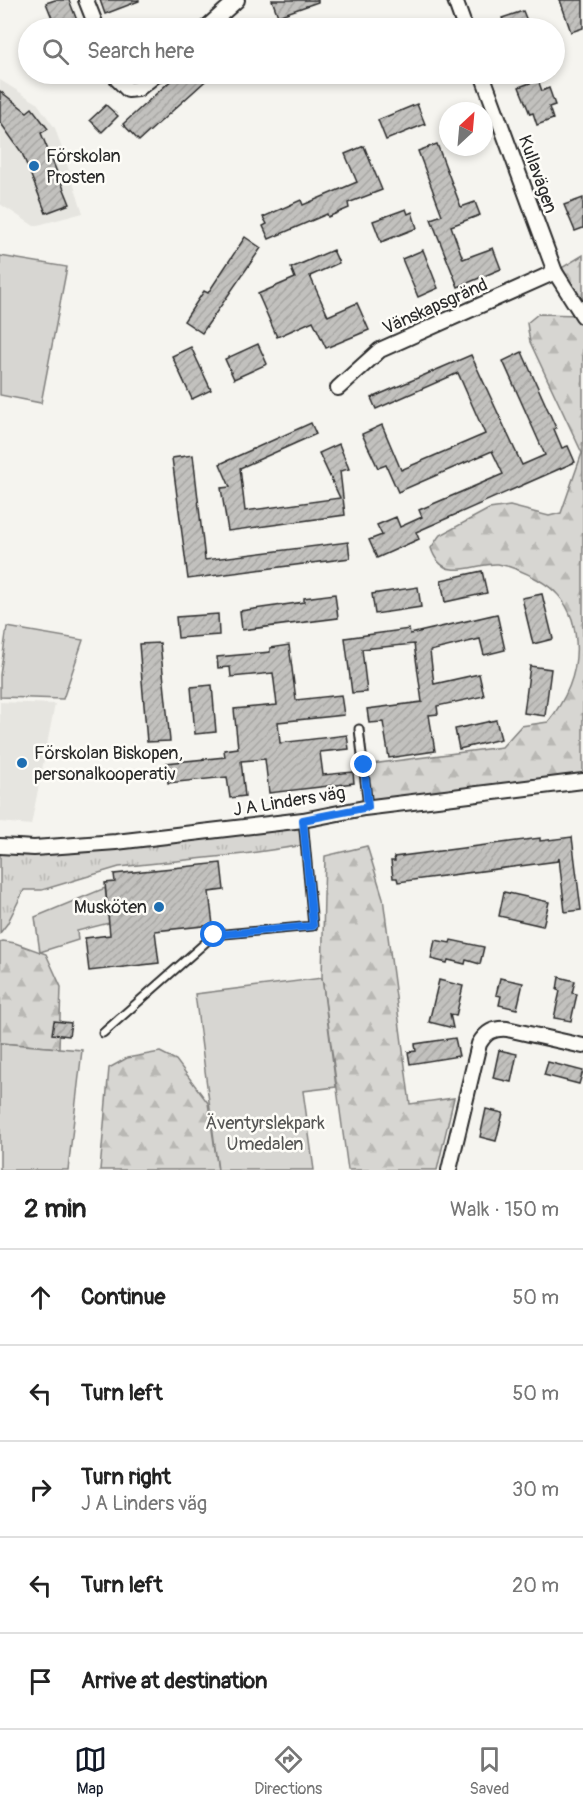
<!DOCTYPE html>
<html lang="en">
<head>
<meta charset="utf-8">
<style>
	:root { --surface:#fff; --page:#f2f2f2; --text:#222; --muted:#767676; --line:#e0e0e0; --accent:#111827 }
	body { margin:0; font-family:Pangolin,sans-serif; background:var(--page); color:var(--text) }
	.compass { position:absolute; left:439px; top:102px; width:54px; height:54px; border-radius:50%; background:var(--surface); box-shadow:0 3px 9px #0003; rotate:26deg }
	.stop { position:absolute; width:18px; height:18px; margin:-14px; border:4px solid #1a73e8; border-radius:50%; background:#fff }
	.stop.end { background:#1a73e8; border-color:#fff; box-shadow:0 2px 6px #0008 }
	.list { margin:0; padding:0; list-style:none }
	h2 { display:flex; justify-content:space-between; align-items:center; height:78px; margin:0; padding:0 24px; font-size:26px }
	h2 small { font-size:20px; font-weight:400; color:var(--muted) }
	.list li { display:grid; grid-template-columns:39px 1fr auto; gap:18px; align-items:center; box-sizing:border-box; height:96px; padding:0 24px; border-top:2px solid var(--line) }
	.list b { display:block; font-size:22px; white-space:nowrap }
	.list p { margin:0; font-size:20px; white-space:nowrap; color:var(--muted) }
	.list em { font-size:20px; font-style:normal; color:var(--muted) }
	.icon { flex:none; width:33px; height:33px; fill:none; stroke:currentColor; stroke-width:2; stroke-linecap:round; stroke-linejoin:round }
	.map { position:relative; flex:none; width:583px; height:1170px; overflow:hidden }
	.search { position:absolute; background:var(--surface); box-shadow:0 3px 9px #0003; left:18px; right:18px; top:18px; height:66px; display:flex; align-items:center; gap:15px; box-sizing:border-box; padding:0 21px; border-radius:33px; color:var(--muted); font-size:22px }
	.sheet { height:558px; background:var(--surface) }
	nav { display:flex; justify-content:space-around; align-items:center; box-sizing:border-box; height:84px; border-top:2px solid var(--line); background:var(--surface); font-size:16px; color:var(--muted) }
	nav a { display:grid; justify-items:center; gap:3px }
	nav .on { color:var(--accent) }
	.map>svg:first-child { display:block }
	.built { fill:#e6e5e0 }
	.grass { fill:url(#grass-tufts); stroke:#81807e; stroke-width:1.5 }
	.forest { fill:url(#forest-firs); stroke:#81807e; stroke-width:1.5 }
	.green { fill:#d7d6d2; stroke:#81807e; stroke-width:1.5 }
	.building { fill:url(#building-hatch); stroke:#2b2b2b; stroke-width:1.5 }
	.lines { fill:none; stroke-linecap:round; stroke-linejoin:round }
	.lane-casing { stroke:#2b2b2b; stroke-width:11 }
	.street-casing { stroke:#2b2b2b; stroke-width:18 }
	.lane { stroke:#fdfcf7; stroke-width:7 }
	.street { stroke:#fdfcf7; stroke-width:14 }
	.route { stroke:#1a73e8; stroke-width:8 }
	.poi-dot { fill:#1f6fb2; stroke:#fdfcf7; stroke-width:2 }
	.labels { text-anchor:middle; stroke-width:5; stroke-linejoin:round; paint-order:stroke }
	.poi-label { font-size:18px; fill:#2b2b2b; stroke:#fdfcf7; text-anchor:start }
	.street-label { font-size:18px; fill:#2b2b2b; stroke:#fdfcf7 }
	.park-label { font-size:18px; fill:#565655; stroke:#fdfcf7 }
</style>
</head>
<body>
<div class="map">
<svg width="583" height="1170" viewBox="0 0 583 1170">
	<defs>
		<pattern id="grass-tufts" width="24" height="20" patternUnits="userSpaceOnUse" patternTransform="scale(1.5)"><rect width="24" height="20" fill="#d7d6d2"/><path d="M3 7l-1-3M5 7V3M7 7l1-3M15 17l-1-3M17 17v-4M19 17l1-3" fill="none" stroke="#b9b8b4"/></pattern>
		<pattern id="forest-firs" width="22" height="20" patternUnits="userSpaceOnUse" patternTransform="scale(1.5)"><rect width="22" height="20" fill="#d7d6d2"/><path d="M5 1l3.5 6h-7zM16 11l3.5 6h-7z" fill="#b9b8b4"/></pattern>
		<pattern id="building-hatch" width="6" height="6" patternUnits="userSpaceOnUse" patternTransform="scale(1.5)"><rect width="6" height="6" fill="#c2c1be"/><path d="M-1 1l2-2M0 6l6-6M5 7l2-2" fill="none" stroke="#a7a6a3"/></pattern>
	</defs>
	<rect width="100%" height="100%" fill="#f5f4ef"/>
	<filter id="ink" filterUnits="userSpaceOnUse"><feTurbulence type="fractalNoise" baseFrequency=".0167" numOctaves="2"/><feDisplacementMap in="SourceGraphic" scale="12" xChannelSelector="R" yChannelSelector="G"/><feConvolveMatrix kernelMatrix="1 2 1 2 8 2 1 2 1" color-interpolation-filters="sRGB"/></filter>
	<g filter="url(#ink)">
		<g class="built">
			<polygon points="0,80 37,103 55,128 83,213 34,226 0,204"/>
			<polygon points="0,702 55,704 31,825 0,822"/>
		</g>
		<polygon class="grass" points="303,820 305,845 244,854 119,867 42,890 24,890 7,924 0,933 0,846"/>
		<g class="forest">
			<path d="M583,255V781L368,807L364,765L502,747L521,726L548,722C572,692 583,657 572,619C565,600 555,589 537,579C526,573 510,566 498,564C484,563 465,571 452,569C441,568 434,558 431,548L439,536L489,509L510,506L549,516L561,513L582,453L530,342L527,323L538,314L580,315L555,272Z"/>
			<polygon points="367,846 383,898 410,1104 454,1098 437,1170 348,1170 322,978 325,856"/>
			<polygon points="3,941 15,943 46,954 61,987 59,1048 0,1043 0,942"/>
			<polygon points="160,1052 176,1060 208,1103 218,1170 100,1170 109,1068 127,1058"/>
		</g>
		<g class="green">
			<polygon points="0,256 67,267 41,403 0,395"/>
			<polygon points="7,627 83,640 63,699 0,697 0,675"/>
			<polygon points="105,888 109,923 77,931 78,940 40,952 35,917"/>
			<polygon points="322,978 336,1087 303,1091 314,1170 218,1170 195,994"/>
			<polygon points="0,1043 82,1050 68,1170 0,1170"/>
		</g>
		<g class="building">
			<polygon points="55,0 69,0 80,28 56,28 46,3"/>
			<polygon points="100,0 139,0 139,1 105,14"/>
			<polygon points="272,0 318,0 318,2 278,16"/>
			<polygon points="560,0 583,0 583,28 571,32"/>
			<polygon points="523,11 530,28 506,28 502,18"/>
			<polygon points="178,74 213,74 139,141 123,124"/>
			<polygon points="538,80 542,91 549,88 555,105 549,107 553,119 537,125 533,113 530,114 519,87"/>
			<polygon points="0,91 27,112 32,108 48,129 41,133 70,204 46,213 22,153 0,122"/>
			<polygon points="417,104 425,124 386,140 378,120"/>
			<polygon points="106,105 118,116 102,132 90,120"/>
			<polygon points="437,144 461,207 475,202 480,215 451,226 463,259 493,248 501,269 458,287 431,219 442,215 418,151"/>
			<polygon points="364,146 382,190 348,203 349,208 328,217 327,214 269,239 263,226 267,224 263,217 301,200 303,205 357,182 345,154"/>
			<polygon points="583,198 583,228 575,231 564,205"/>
			<polygon points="406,209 408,214 412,212 417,228 381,242 373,221"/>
			<polygon points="245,237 261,248 202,333 184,321 204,291 208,293"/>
			<polygon points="333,250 339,263 310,276 328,316 357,303 369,330 326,348 313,321 277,337 258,294 295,278 291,268"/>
			<polygon points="423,250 438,288 418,297 402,259"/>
			<polygon points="258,344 267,364 234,379 225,359"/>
			<polygon points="191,347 211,390 192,399 172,356"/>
			<polygon points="522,352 556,428 554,429 562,448 568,446 575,462 416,532 419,539 377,558 369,540 382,535 377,525 396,517 400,527 422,517 419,510 503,474 492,451 398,492 386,465 378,468 362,434 382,425 401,470 485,434 458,373 376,409 371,398 471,355 522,465 545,455 503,361"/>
			<polygon points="311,423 316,434 240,468 245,511 340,498 319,453 339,444 349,469 340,471 345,515 228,531 221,488 230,487 220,464"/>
			<polygon points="193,455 205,560 348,542 350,558 188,579 172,458"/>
			<polygon points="482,571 487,593 445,602 441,580"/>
			<polygon points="418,587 421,607 375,614 372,594"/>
			<polygon points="335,594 338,618 242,630 240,611 304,602 304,598"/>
			<polygon points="542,594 553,639 533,644 522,598"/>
			<polygon points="218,614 219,635 178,638 176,617"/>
			<polygon points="497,614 505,650 484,655 480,639 430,651 434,684 479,674 484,696 437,706 438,714 429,715 435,751 389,758 383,722 369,723 367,709 422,702 414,644 362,649 367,692 352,693 345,638 409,629 410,634"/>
			<polygon points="160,643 170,741 147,742 139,644"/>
			<polygon points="289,645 296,700 341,695 344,715 278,722 280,743 347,735 349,749 320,752 323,775 353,772 354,783 269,793 265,759 241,761 245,796 230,798 227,777 168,783 166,763 225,757 224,750 238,748 234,709 277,705 273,673 231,677 230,667 218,668 217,657 270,652 270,648"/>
			<polygon points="530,666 551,669 545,716 524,713"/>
			<polygon points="212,685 216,732 195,734 191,687"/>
			<polygon points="496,720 501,739 459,749 455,729"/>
			<polygon points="572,837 581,910 565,912 559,858 558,861 398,882 397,878 393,878 391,861 395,861 394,857 540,838 540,841"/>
			<polygon points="221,863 224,890 209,892 213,925 155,931 159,963 89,971 85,938 110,935 105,883 115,882 114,874"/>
			<polygon points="504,892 549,902 543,926 499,916"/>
			<polygon points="435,940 450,943 451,940 484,947 480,964 466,960 465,964 448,960 447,963 431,959"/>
			<polygon points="559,977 575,981 572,993 577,994 571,1021 554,1018 560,991 557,990"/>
			<polygon points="500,978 523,983 517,1009 499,1005 501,996 496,995"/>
			<polygon points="439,980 463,986 456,1016 450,1014 453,1028 429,1022"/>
			<polygon points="54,1021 71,1023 69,1036 52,1034"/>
			<polygon points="455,1038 459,1056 410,1064 408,1052 416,1051 415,1044"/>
			<polygon points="499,1050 517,1054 511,1082 493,1078"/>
			<polygon points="548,1062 583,1071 579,1084 544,1075"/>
			<polygon points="486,1109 503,1113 496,1141 480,1137"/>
		</g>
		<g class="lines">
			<g class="lane-casing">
				<g id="lane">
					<polyline points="359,729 368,807"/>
					<polyline points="103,1033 214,935 313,926 303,820"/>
				</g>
			</g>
			<g class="street-casing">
				<g id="street">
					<polyline points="86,0 97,28"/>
					<polyline points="455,0 465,28"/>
					<polyline points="206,28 237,0"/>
					<polyline points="115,74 118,80 128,90 138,89 157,74"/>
					<polyline points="482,74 555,272 583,316"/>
					<polyline points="338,388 380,350 555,272"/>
					<polyline points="0,846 34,848 116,842 303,820 364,808 583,781"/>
					<path d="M449,1170L479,1044C486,1032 493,1028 507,1029L583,1046"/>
				</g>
			</g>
			<use href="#lane" class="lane"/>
			<use href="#street" class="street"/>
		</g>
	</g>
	<g class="lines" filter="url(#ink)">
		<polyline class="route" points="214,935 313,926 303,820 368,807 364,765"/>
	</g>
	<g class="poi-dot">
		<circle cx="34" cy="166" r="6"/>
		<circle cx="22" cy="763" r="6"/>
		<circle cx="159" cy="907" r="6"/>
	</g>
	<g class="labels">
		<g class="poi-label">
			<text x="46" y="162">Förskolan<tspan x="46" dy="21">Prosten</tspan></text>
			<text x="34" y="759">Förskolan Biskopen,<tspan x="34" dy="21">personalkooperativ</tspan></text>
			<text x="147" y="913" text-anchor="end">Musköten</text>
		</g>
		<g class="street-label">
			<text transform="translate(538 174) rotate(70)" y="6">Kullavägen</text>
			<text transform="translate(435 306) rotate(-24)" y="6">Vänskapsgränd</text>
			<text transform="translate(289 801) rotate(-9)" y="6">J A Linders väg</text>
		</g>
		<g class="park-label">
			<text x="265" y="1129">Äventyrslekpark<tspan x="265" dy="21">Umedalen</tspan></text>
		</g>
	</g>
</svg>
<svg class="compass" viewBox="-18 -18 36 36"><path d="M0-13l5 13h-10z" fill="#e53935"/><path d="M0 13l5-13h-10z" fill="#767676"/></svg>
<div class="stop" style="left:214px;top:935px"></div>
<div class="stop end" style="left:364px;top:765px"></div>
<div class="search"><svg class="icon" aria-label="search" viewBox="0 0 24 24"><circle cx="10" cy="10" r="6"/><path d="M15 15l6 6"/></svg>Search here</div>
</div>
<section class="sheet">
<h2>2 min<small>Walk · 150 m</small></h2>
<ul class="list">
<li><svg class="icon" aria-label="ahead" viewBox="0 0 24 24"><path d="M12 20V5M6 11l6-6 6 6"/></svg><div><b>Continue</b></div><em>50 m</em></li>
<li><svg class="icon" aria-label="left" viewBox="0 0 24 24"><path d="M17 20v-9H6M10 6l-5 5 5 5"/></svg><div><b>Turn left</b></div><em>50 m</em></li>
<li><svg class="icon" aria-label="right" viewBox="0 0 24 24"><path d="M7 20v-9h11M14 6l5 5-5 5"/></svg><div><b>Turn right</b><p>J A Linders väg</p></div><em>30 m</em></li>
<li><svg class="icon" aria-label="left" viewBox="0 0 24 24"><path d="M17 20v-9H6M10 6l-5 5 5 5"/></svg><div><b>Turn left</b></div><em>20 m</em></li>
<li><svg class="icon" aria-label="arrive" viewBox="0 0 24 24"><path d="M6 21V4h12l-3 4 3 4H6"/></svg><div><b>Arrive at destination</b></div></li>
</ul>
</section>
<nav>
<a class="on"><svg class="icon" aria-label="map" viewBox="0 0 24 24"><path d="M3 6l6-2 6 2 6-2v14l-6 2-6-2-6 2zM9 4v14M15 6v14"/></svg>Map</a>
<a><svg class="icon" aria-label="directions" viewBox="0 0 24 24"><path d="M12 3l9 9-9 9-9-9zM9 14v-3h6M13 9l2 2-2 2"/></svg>Directions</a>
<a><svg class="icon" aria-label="saved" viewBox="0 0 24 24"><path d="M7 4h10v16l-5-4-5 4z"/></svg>Saved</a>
</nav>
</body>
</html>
